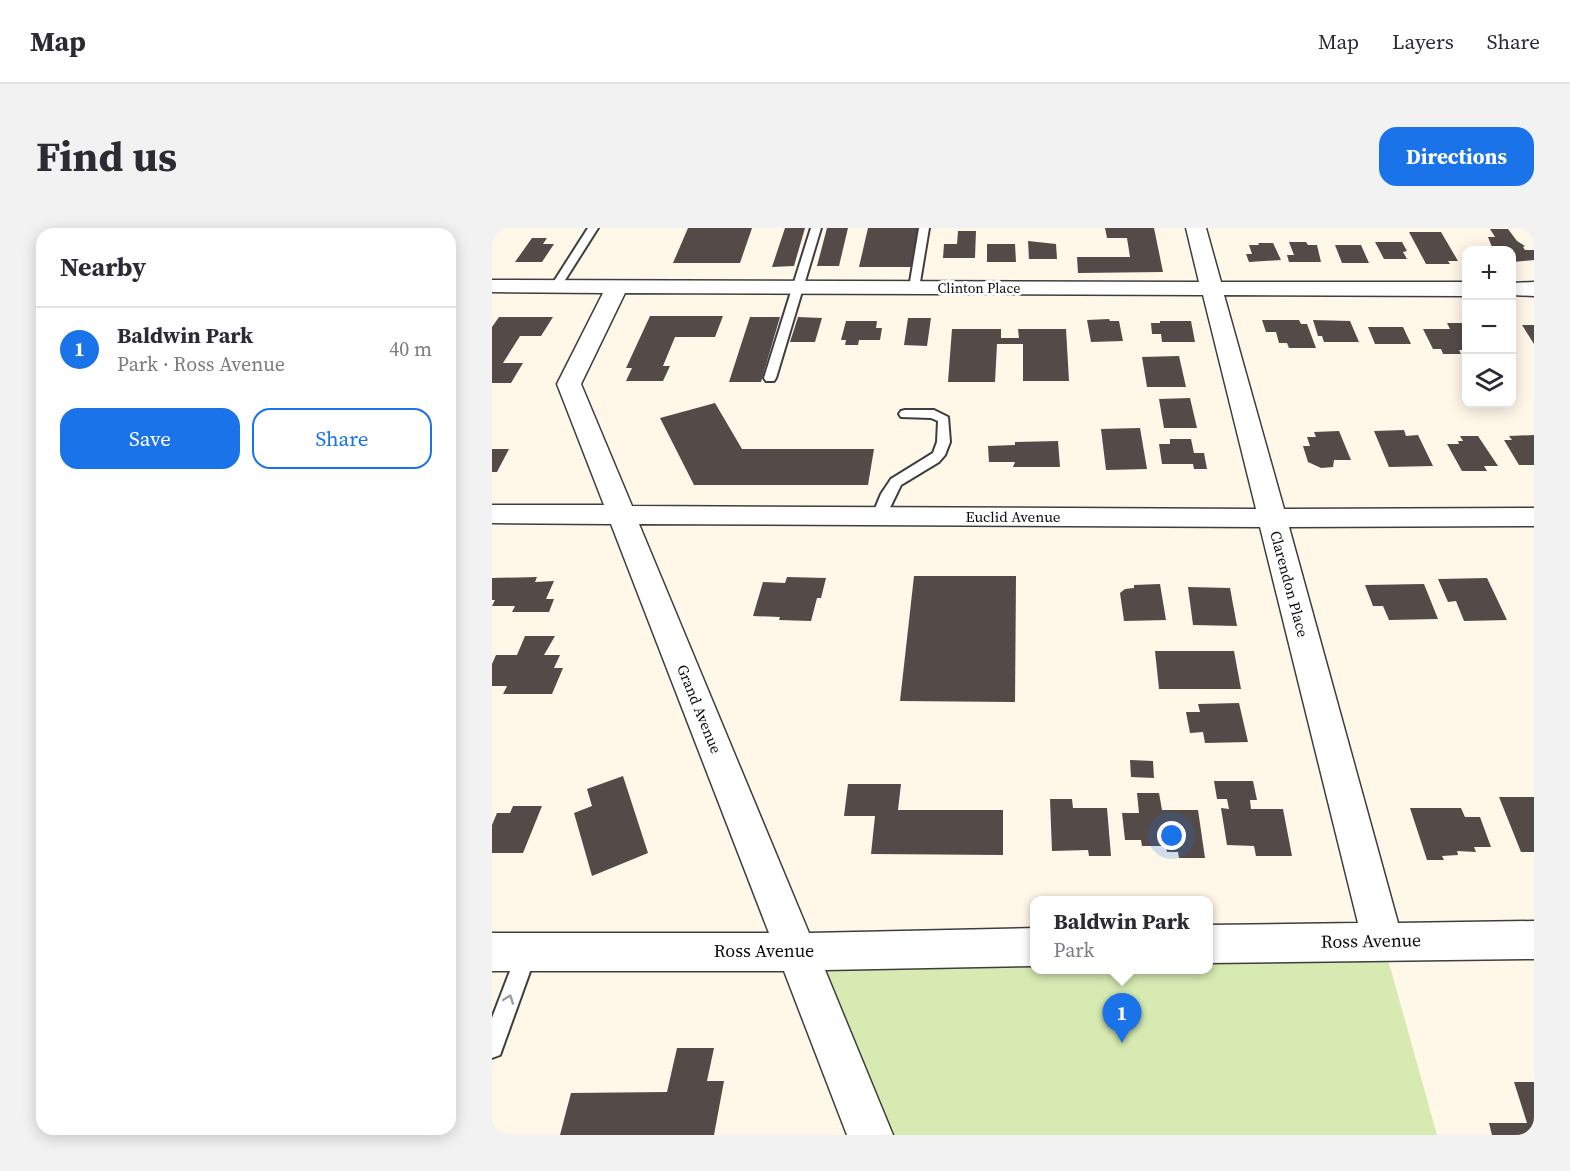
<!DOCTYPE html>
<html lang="en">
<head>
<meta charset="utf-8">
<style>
	:root { --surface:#fff; --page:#f2f2f3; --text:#2b2b33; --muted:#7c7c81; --line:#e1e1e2; --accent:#1a73e8 }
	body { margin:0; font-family:"Source Serif 4",serif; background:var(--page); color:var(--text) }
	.controls { position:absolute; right:18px; top:18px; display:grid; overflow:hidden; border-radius:12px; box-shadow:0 3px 15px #0003 }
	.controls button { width:54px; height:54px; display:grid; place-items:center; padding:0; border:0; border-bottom:2px solid var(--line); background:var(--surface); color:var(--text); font:30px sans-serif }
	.you { position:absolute; left:680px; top:608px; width:21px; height:21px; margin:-15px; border:4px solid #fff; border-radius:50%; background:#1a73e8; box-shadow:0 0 0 9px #1a73e833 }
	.badge { display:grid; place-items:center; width:39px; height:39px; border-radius:50%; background:var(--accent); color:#fff; font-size:20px; font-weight:700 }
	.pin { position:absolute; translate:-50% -50px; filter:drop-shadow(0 2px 3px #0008) }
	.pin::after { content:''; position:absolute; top:32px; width:21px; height:18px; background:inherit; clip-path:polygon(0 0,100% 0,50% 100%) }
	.popup { position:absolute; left:538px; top:668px; width:183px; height:78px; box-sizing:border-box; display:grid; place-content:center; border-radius:12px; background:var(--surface); filter:drop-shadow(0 2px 4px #0005); font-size:20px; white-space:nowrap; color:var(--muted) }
	.popup b { font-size:22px; color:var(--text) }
	.popup::after { content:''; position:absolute; left:50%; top:100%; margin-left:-12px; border:12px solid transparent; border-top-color:var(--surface) }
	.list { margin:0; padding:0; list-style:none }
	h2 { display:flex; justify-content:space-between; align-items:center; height:78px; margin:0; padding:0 24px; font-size:26px }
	h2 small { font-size:20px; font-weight:400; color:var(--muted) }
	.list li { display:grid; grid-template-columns:39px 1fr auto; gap:18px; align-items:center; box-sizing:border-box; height:84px; padding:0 24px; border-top:2px solid var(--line) }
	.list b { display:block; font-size:22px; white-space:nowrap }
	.list p { margin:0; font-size:20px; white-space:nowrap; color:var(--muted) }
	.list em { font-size:20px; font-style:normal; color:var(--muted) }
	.actions { display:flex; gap:12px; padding:18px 24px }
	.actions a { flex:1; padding:14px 0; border:2px solid var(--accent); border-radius:18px; text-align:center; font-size:21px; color:var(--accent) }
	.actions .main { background:var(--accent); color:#fff }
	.icon { flex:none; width:33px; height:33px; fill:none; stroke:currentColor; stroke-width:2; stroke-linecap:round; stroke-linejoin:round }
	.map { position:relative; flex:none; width:1042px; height:907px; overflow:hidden; border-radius:18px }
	header { display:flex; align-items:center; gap:36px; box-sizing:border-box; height:84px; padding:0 30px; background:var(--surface); border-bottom:2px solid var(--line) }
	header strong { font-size:28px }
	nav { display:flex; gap:33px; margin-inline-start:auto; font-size:21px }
	.intro { display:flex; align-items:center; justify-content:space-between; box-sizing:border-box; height:144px; padding:0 36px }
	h1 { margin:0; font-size:42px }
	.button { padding:15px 27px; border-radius:18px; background:var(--accent); color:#fff; font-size:21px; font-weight:700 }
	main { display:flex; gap:36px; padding:0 36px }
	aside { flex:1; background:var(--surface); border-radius:18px; box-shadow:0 3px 15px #0003 }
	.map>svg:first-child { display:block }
	.green { fill:#d6eab2 }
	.building { fill:#544a47 }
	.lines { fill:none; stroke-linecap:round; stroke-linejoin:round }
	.lane-casing { stroke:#3e3e3e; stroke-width:4 }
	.street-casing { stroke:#3e3e3e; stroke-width:3 }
	.lane { fill:#fff; fill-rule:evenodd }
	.street { fill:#fff; fill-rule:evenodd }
	.oneway { stroke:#9d9d9d }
	.labels { text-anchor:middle; stroke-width:6; stroke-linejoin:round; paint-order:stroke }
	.far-street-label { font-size:14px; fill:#0b0b0b; stroke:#fff }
	.street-label { font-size:15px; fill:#0b0b0b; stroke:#fff }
	.near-street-label { font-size:18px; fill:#0b0b0b; stroke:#fff }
</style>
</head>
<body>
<header>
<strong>Map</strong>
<nav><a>Map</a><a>Layers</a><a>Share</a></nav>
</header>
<div class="intro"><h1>Find us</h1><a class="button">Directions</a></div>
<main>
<aside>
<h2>Nearby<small></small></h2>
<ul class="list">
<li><span class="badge">1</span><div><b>Baldwin Park</b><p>Park · Ross Avenue</p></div><em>40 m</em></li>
</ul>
<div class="actions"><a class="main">Save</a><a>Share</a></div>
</aside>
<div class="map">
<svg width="1042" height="907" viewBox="0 0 1042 907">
	<rect width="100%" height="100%" fill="#fff8e9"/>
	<polygon class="green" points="887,699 945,907 378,907 305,724 543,714 543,742 717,742 717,706"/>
	<g class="building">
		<polygon points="196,0 260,0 248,35 181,35"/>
		<polygon points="293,0 313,0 302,38 280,39"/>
		<polygon points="335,0 356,0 347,38 325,38"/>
		<polygon points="376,0 427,0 421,39 367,39"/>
		<polygon points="613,0 662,0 671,44 586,45 585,29 638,29 635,10 615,10"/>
		<polygon points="998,1 1016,1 1025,13 1033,18 1031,19 1033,22 1042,22 1042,32 1020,34 1020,22 992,22 1000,19 996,9 1003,9"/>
		<polygon points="466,3 484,3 483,30 451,30 452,16 465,16"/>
		<polygon points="917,4 949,4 966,33 956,33 958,36 934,36"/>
		<polygon points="40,10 55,10 51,16 62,16 50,34 23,34"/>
		<polygon points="536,13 564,16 565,31 537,31"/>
		<polygon points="797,14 814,14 816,17 825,17 829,34 797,34 795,27 802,27"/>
		<polygon points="883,14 910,14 915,23 911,24 915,31 892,31"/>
		<polygon points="766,15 781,15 789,32 757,34 754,26 760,26 757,17 767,17"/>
		<polygon points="495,16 523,16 524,34 495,34"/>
		<polygon points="843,17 869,17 877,35 850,35"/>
		<polygon points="158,88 231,88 223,109 183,109 171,138 178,138 171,153 134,153 140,140 134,140"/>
		<polygon points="7,89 61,89 49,108 28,108 11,135 31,135 19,155 0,155 0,99"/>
		<polygon points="258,89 288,89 269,154 237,154"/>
		<polygon points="306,89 330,90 323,114 298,114"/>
		<polygon points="416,90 439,90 435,118 412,117"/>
		<polygon points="617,91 618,93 627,93 631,113 599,114 595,92"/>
		<polygon points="770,92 807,92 809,96 815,96 824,120 797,120 795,115 787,115 784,104 774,104"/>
		<polygon points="821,92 858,93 867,114 832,114 830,108 826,108"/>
		<polygon points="354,93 385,93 384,100 390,100 388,112 367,112 366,117 353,117 354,112 349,112"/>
		<polygon points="668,93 699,93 703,114 670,114 669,106 660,106 659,95 668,95"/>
		<polygon points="955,95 975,95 975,122 967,122 969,126 951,126 949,121 941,121 931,101 958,101"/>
		<polygon points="1030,97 1042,97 1042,116"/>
		<polygon points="876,99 911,99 919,116 883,116"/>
		<polygon points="460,101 509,101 509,110 527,110 526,101 574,101 577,153 531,153 531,116 505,116 503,154 456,154"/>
		<polygon points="687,128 694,159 655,159 650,129"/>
		<polygon points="698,170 705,200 672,200 667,171"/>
		<polygon points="223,175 250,221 382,221 376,257 202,257 168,190"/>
		<polygon points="648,200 655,241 614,242 609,201"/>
		<polygon points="912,202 914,208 926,207 941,238 897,239 882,203"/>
		<polygon points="847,203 859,232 842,232 841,239 829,240 816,234 811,218 818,218 815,209 824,209 822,204"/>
		<polygon points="1042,207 1042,237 1027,237 1012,212 1020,212 1017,208"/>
		<polygon points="968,208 986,208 1006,238 992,238 995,243 970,243 955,216 967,216 966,213 971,213"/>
		<polygon points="678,211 699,211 702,225 712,225 715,241 702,241 701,236 670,236 667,216 678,216"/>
		<polygon points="566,213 568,239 521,239 523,234 497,234 496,218 523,217 523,214"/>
		<polygon points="0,221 17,221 5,244 0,244"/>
		<polygon points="422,348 524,348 523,474 408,473"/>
		<polygon points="45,349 43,354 62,353 54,371 62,371 57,384 20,384 23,378 0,378 3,372 0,372 0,350"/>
		<polygon points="295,349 334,350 329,370 325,370 319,393 287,392 288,389 261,388 271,354 293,355"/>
		<polygon points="995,350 1015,392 972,393 964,373 956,374 946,351"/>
		<polygon points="668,356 674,392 632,393 628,365 633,361 642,360 642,357"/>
		<polygon points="932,356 946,391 897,392 891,378 881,378 873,357"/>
		<polygon points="696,359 738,360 745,398 701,397"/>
		<polygon points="33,408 63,408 52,427 68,427 62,440 71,440 60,466 11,466 15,458 0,458 0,436 4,427 25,427"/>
		<polygon points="663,423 742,423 749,461 667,461"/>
		<polygon points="747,475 756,514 713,515 711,504 698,505 694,484 708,484 706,476"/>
		<polygon points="638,532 661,533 662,550 639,549"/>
		<polygon points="131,548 156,625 100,648 82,585 100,578 95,561"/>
		<polygon points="722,553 761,553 765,572 758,572 759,581 791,581 800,628 764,628 762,618 735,617 729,580 737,581 735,571 725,571"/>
		<polygon points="356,556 409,556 406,582 511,582 511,627 379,626 383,588 352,588"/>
		<polygon points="645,565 667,565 670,582 706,582 713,630 687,630 686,624 675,624 674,618 650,618 649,612 633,612 630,585 647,585"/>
		<polygon points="1007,569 1042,569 1042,624 1029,624"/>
		<polygon points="558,571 580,571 581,580 615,580 619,628 597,628 596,622 560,623"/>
		<polygon points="21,578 50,578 31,625 0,625 0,597 5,585 18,585"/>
		<polygon points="918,580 969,580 973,589 988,589 999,619 982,619 984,624 965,623 966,627 950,628 952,632 935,632"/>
		<polygon points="185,820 222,820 215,853 232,853 222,907 68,907 79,865 175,864"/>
		<polygon points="1022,854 1042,854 1042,907 1000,907 997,895 1035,895"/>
	</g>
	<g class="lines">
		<g class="lane-casing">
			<g id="lane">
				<polygon points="96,0 106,0 68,60 60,60 59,58"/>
				<polygon points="319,0 329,0 284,150 282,153 274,153 272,150"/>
				<polygon points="427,0 437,0 427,60 422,63 417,60"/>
				<polygon points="413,182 442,182 456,189 458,214 453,227 447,234 409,257 394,288 387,293 380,288 389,266 399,251 441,225 445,214 446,193 439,190 409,189 407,186 409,183"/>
				<polygon points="35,714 42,717 45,724 8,827 0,830 0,790 28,717"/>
			</g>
		</g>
		<g class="street-casing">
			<g id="street">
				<path d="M694,0H714L729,54H975V68L732,67L792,281L1042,280V298L797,299L906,695L1042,693V731L717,735V697L866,695L768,299L147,296L317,705L543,700V738L333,742L401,907H355L292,743H0V705H277L119,296L0,295V277H112L65,156L111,65L0,64V52L707,54ZM133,65L711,67L764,281L140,278L89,156Z"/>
				<polygon points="1042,54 1042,68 1020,67 1020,55"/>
			</g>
		</g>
		<use href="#lane" class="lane"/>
		<use href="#street" class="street"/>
	</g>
	<defs><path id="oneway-chevron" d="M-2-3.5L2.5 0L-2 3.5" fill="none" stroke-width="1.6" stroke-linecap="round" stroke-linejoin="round" transform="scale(1.5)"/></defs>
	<use class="oneway" href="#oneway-chevron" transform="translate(17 771) rotate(-70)"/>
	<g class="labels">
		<g class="far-street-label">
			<text x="487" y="65">Clinton Place</text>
		</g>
		<g class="street-label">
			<text x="521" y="294">Euclid Avenue</text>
			<text transform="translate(797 356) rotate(75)" y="5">Clarendon Place</text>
			<text transform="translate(207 481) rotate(68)" y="5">Grand Avenue</text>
		</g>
		<g class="near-street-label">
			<text transform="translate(879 713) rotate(-1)" y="6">Ross Avenue</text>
			<text x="272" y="729">Ross Avenue</text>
		</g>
	</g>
</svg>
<div class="controls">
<button>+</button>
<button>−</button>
<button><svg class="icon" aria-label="layers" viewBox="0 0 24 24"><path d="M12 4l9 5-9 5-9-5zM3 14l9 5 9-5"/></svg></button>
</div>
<div class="you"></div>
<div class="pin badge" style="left:630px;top:815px">1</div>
<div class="popup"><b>Baldwin Park</b>Park</div>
</div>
</main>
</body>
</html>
